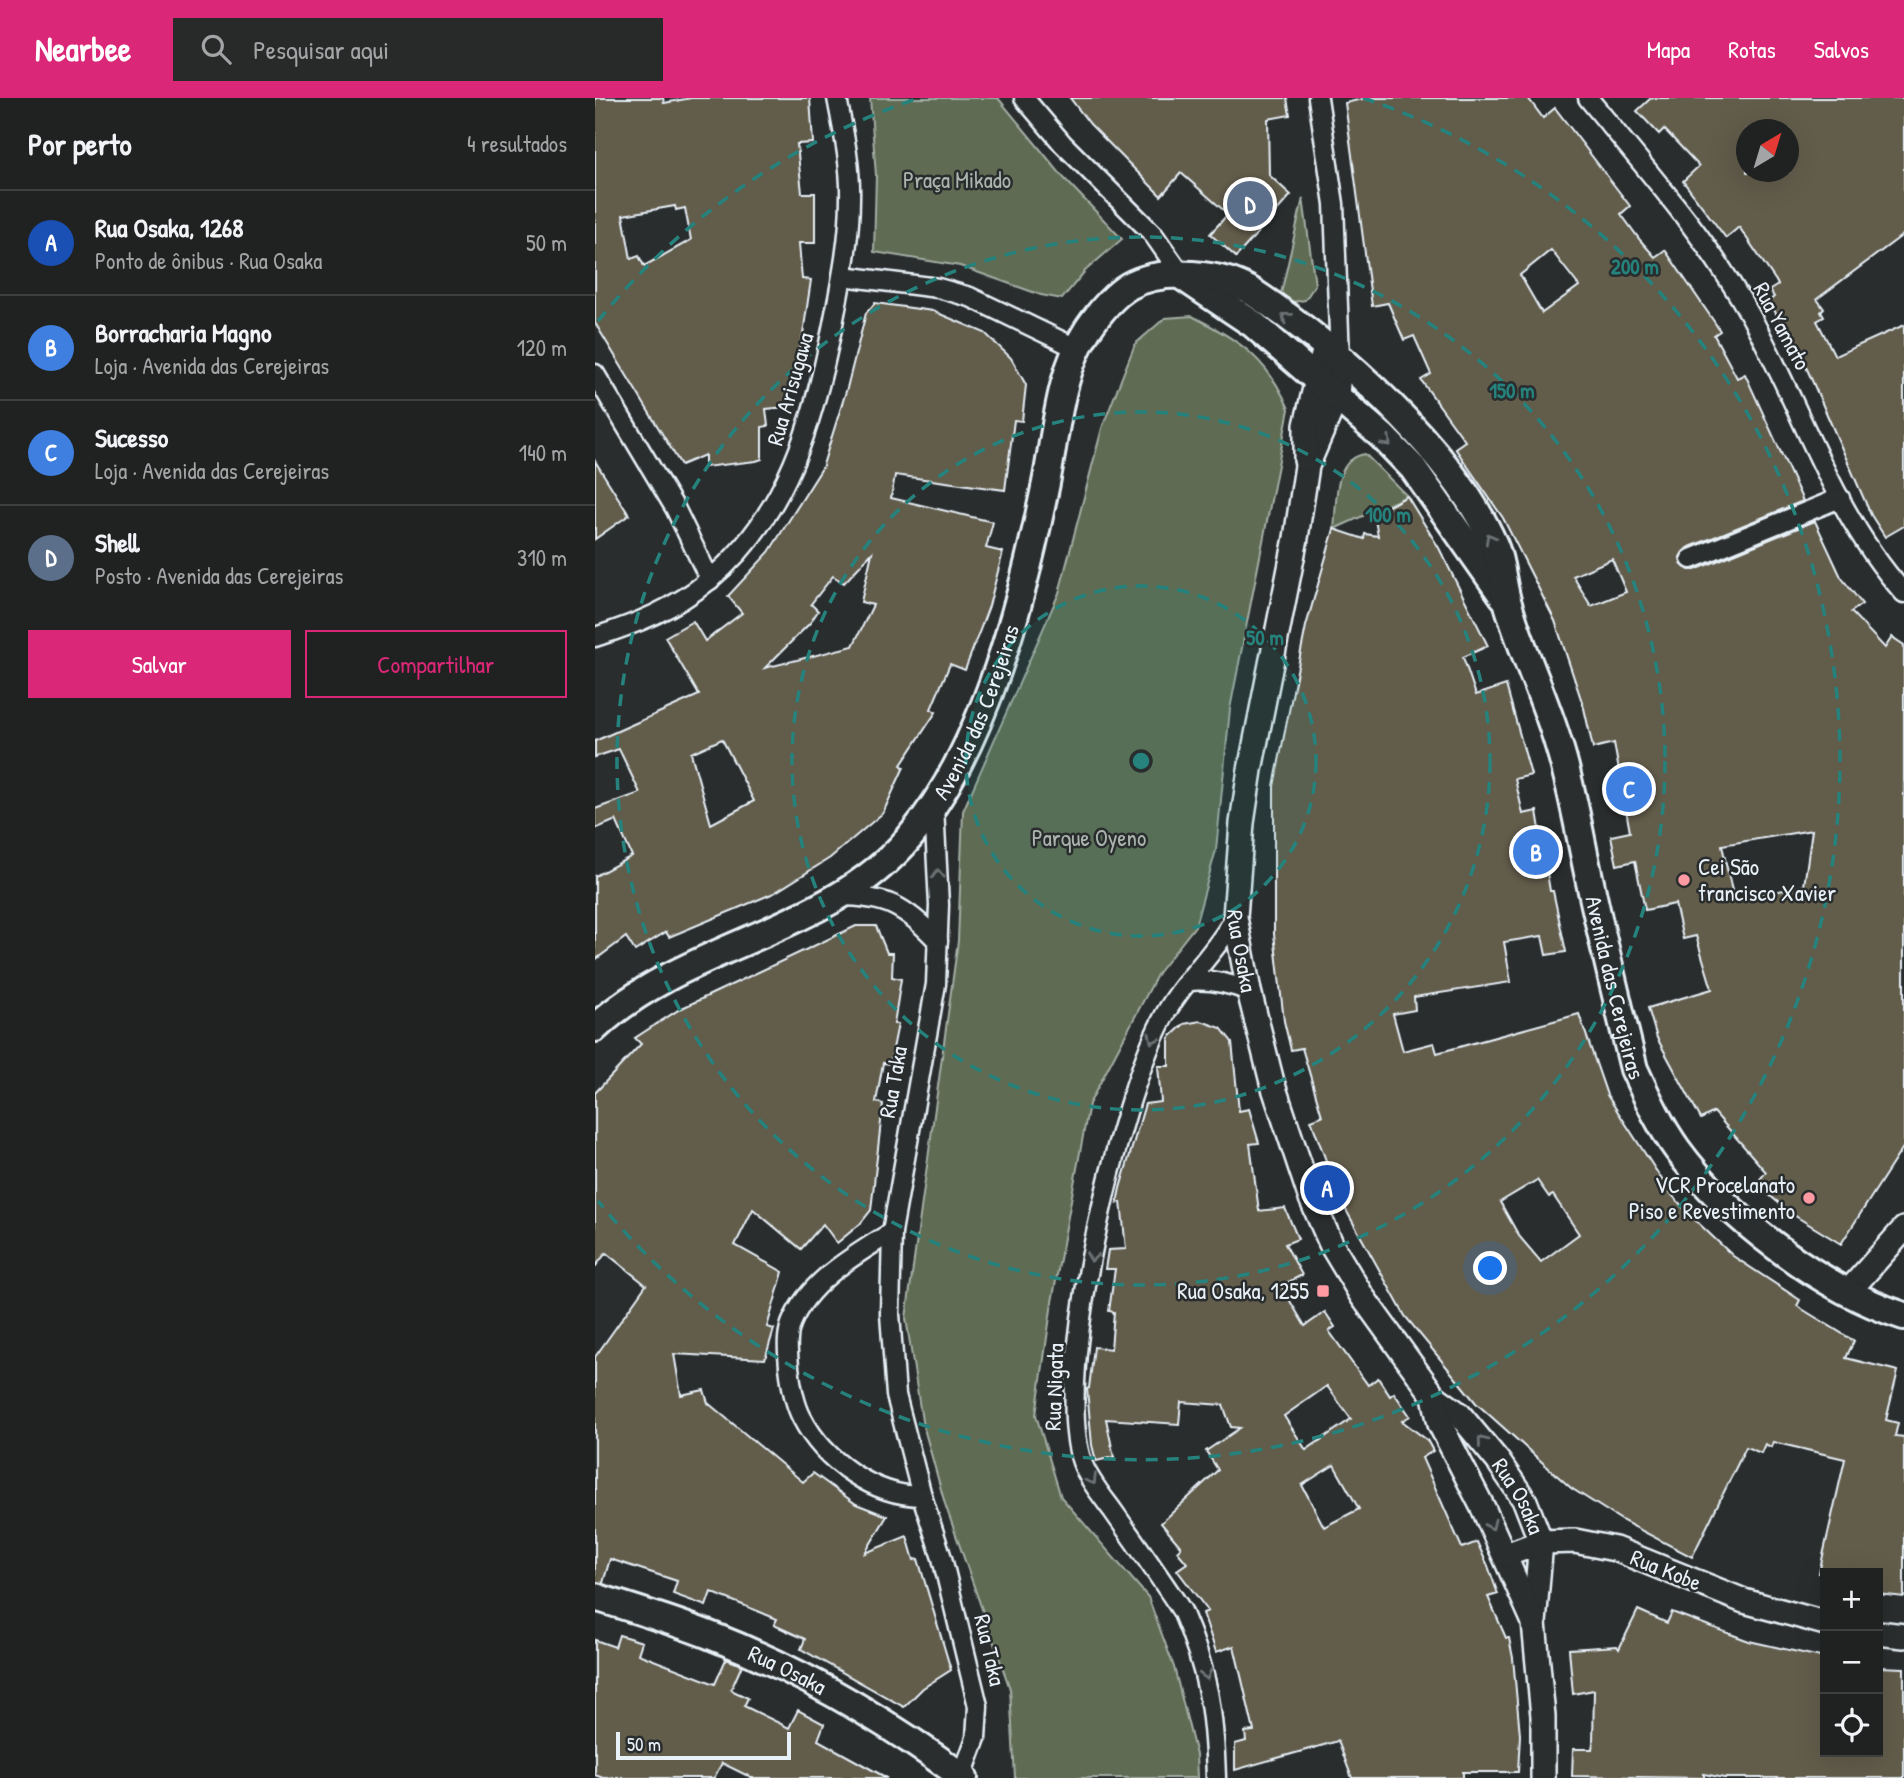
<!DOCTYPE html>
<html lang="pt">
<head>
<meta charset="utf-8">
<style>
	:root { --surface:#202222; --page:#282a2a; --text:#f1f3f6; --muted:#a2a4a5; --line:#3d3f40; --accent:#db2777 }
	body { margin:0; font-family:"Patrick Hand",sans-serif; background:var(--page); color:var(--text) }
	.controls { position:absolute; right:21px; bottom:21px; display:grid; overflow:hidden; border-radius:0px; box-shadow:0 7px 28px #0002 }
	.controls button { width:63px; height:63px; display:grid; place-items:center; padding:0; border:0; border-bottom:2px solid var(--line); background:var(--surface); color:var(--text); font:35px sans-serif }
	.compass { position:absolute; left:1141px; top:21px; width:63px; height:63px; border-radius:50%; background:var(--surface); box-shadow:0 7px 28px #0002; rotate:38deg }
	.scale { position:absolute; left:21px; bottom:18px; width:175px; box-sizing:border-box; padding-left:7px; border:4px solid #e8f1f8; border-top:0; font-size:19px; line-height:24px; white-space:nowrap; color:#e8f1f8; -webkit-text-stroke:5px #2a2d2e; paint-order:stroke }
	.you { position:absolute; left:896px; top:1171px; width:24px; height:24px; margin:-18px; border:5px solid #fff; border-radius:50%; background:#1a73e8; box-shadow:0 0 0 10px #1a73e833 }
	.badge { display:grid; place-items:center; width:46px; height:46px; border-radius:50%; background:var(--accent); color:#fff; font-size:23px; font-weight:700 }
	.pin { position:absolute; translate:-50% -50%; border:4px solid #fff; box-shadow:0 2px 7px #0006 }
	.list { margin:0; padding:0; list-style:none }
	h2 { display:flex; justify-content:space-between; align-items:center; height:91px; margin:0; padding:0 28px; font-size:30px }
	h2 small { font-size:23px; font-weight:400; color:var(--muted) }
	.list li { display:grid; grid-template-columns:46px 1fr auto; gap:21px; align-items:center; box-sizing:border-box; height:105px; padding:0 28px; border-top:2px solid var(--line) }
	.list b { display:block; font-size:26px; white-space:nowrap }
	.list p { margin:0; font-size:23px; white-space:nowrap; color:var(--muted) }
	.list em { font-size:23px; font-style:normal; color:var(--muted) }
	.actions { display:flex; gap:14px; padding:21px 28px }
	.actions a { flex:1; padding:16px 0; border:2px solid var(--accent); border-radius:0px; text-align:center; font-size:24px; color:var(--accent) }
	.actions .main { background:var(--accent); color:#fff }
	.icon { flex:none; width:38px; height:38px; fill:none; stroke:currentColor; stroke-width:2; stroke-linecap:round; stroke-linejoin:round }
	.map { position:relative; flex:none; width:1309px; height:1680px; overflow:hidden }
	header { display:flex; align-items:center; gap:42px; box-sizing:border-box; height:98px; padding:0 35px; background:var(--accent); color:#fff }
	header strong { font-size:33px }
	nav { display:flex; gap:38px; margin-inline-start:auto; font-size:24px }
	.search { width:490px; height:63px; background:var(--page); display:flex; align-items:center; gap:18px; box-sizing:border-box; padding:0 24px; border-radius:0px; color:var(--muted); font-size:26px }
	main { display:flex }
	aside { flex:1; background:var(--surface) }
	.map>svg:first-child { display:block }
	.green { fill:#5f6c53; stroke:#a4aea6; stroke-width:2 }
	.building { fill:#625c4b; stroke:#e8f1f8; stroke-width:2; fill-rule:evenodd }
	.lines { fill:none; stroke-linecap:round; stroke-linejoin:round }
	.minor-casing { stroke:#e8f1f8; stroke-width:23 }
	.tertiary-casing { stroke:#e8f1f8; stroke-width:28 }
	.secondary-casing { stroke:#e8f1f8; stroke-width:32 }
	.minor { stroke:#2a2d2e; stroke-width:18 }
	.tertiary { stroke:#2a2d2e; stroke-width:23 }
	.secondary { stroke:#2a2d2e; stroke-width:26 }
	.oneway { stroke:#6c7275 }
	.ring { fill:none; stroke:#25827c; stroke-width:3.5; stroke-dasharray:12 9 }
	.poi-dot { fill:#ff9aa2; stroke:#2a2d2e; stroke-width:2.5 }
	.labels { text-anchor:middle; stroke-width:5; stroke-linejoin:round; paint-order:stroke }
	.park-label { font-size:23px; fill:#aab5ae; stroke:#2a2d2e }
	.street-label { font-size:23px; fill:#e8f1f8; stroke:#2a2d2e }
	.poi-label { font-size:23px; fill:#e8f1f8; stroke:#2a2d2e; text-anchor:end }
	.centre { fill:#25827c; stroke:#2a2d2e; stroke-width:3.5 }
	.ring-label { font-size:21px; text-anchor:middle; font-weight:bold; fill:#25827c; stroke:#2a2d2e; stroke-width:5; stroke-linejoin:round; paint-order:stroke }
</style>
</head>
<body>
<header>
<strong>Nearbee</strong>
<div class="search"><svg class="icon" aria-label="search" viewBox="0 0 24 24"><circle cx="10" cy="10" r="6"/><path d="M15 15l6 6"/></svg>Pesquisar aqui</div>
<nav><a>Mapa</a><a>Rotas</a><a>Salvos</a></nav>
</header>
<main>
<aside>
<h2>Por perto<small>4 resultados</small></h2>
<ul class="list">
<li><span class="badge" style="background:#1a4fb4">A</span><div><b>Rua Osaka, 1268</b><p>Ponto de ônibus · Rua Osaka</p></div><em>50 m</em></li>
<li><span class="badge" style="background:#3f7fe0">B</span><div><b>Borracharia Magno</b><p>Loja · Avenida das Cerejeiras</p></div><em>120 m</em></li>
<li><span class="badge" style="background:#3f7fe0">C</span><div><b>Sucesso</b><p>Loja · Avenida das Cerejeiras</p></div><em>140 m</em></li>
<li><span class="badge" style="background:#5c6f8a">D</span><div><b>Shell</b><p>Posto · Avenida das Cerejeiras</p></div><em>310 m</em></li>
</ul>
<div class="actions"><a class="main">Salvar</a><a>Compartilhar</a></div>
</aside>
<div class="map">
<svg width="1309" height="1680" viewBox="0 0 1309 1680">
	<rect width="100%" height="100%" fill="#2a2d2e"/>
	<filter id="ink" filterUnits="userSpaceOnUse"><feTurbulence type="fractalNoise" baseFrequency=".0143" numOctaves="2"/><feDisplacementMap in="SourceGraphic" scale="14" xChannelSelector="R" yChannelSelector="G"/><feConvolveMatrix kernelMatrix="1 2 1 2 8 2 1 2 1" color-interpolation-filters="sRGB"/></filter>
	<g filter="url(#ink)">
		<g class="green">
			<polygon points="275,0 403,0 468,79 527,141 490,173 467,201 446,197 365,168 279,154 281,77"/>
			<polygon points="708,100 720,187 710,202 692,205 685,200"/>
			<path d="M597,218C644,242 673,261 694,311L635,611L621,752L600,828L563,875L494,1006L457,1204L441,1317L466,1399L553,1499L579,1569L601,1657L602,1680H420L415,1591L350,1406L327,1323L311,1220L363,843L368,713L464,495L507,330L540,246L570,220Z"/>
			<path d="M770,356L812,398L739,431C742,406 737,361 770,356Z"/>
		</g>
		<g class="building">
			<path d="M0,0H68L69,5L96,0H215L218,45L202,46L207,95H220V145H204L207,181L216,182L208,236L192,309L171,311L173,328L167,329V361L161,363L110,369V357L86,367L0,225ZM80,108L81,112L90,110L96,142L49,168L44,158L36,161L28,117Z"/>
			<polygon points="475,0 692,0 695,17 673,21 674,77 696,97 641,159 615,136 633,116 586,75 566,98 495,26"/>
			<path d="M772,0H933L948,20L960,10L1035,108L1026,116L1045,142L1060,159L1070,152L1120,225L1125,233L1119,237L1142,280L1150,276L1208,403L1092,450L1085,459L1086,466L1094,472H1100L1220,423L1246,479L1267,506L1256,514L1290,550L1297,539L1309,547V1048L1246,1146L1197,1116L1161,1086L1171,1074L1119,1014L1106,1021L1062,940L1053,910L1117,891L1101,838L1088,841L1080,806L1050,812L1040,763L1022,767L1016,738L1035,734L1019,645L998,650L989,610L960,523L908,420L860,350L870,343L826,282L836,276L819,238L809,242L793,205L777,208L750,5ZM956,152L984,188L947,215L925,177ZM1017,461L1031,494L996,508L978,478ZM1217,732L1209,788L1139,802L1127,747Z"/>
			<path d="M1056,0H1309V136L1222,201L1229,211L1226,214L1229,219L1222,223L1240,258L1309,227V428L1290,439L1276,417L1212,271L1174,203L1179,199L1175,192L1183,187L1181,183L1144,129L1131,140L1088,83L1104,68L1069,31L1064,36L1042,13ZM1152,32H1194V74H1152Z"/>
			<path d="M280,205L338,213L390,235L416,260L431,287L427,323L419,322L410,392L300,377L296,400L398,424L391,450L408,454L394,508L370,572L355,566L336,611L341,614L306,667L309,669L288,715L235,760L179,795L74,839L71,834L40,853L31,839L0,862V778L37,758L21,722L0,731V711L45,695L24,651L0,659V643L104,597L70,539L98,523L110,543L147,515L133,498L174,454L227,370L252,290L271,215ZM277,455L266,504L278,507L258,548L170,570L215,525L223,513L216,506L238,478L249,485ZM127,641L159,703L116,726L96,655Z"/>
			<polygon points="0,363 34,417 0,441"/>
			<path d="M812,398L844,450L893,548L868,559L881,597L911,587L936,677L920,681L928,716L942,713L955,793H958L971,854L951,857L947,838L909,844L916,884L819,899L820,912L798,916L808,953L839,945L842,955L984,916L1012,997L1077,1097L1097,1119L1138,1158L1205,1202L1202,1208L1259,1243L1251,1260L1303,1273L1291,1322L1303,1325L1300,1338L1309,1339V1499L1283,1496V1475H1224L1250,1361L1178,1344L1176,1349L1170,1346L1166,1355L1151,1349L1097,1459L1028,1423L976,1390L881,1305L810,1218L746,1103L716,1022L727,1018L707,950L696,952L689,923L679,836V688L711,528L739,431L769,441L770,436L783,438L779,416ZM942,1082L954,1099L958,1097L984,1136L946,1164L924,1138L905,1104Z"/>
			<polygon points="261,828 281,828 292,855 298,855 297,879 306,881 299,926 303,926 295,966 288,965 281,1004 288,1006 276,1112 265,1126 242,1145 228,1126 206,1151 158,1111 140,1147 188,1174 172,1229 179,1231 170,1261 79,1256 86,1297 109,1292 113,1305 208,1384 218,1375 261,1406 292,1418 270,1455 312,1438 319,1462 323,1461 356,1572 328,1590 309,1609 206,1551 210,1541 179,1527 182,1521 116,1494 111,1508 78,1496 82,1483 15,1461 8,1485 0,1484 0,1259 51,1187 11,1155 0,1169 0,995 46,946 40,940 49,934 85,911"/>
			<path d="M606,923L626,930L637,944L644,1013L654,1011L664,1045L655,1046L664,1113L690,1110L703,1141L690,1146L707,1177L686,1188L710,1228L730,1214L740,1229L734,1233L773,1287L783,1280L795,1298L799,1295L815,1318L807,1323L832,1342L838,1353L827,1360L867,1450L882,1444L893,1468L903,1496L893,1499L911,1540H914L918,1560L925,1637L923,1674H868V1680H757L743,1643L640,1672V1646L651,1643L650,1634L659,1633L639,1548L621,1554L608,1515L613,1513L582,1472L592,1465L582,1453L586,1449L566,1425L623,1372L611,1353L645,1330L636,1329L628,1307L586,1304L584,1326L511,1321L519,1359L501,1363L497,1347L492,1291L494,1290L499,1249L516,1251L519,1214L514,1213L520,1171H510L513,1152L531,1151L526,1104L522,1105L525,1090L550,1006L566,1004L563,968H574V940L589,926ZM732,1288L756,1321L711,1352L689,1318ZM739,1367L764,1411L729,1429L707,1387Z"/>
			<polygon points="1043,1512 1072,1525 1077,1514 1154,1543 1230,1560 1230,1654 1283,1654 1284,1569 1309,1570 1309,1680 1129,1680 1109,1676 1109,1680 977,1678 978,1651 997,1651 998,1645 999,1592 978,1596 974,1551 1022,1548 1024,1551"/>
			<polygon points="24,1537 47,1544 43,1556 120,1586 131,1561 147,1567 136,1592 153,1600 149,1608 194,1630 203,1612 229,1626 223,1642 292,1680 157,1680 127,1665 119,1680 8,1680 0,1677 0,1542 20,1549"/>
		</g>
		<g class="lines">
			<g class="minor-casing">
				<g id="minor">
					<polyline points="429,0 468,46 558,136 588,179"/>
					<polyline points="723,0 739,106 745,260"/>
					<path d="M993,0C1050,70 1111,138 1155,217C1207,310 1237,415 1309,495"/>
					<polyline points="248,178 343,190 375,199 481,250"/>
					<polyline points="0,276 80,410 115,482"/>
					<polyline points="1096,461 1245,400"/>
					<path d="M0,539C41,526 79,511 113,483C192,419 219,322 238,226C246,185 255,142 255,100C256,67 248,32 242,0"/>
					<polyline points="339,709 344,807 341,886 297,1134 295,1216 301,1297 327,1398 347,1460 383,1608 381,1640 367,1678"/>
					<path d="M244,798C292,798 311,809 343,843"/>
					<path d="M594,883C616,881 634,885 654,893"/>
					<path d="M297,1134C260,1157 213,1183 196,1226C191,1240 193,1254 194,1269C196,1286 199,1305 207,1320C229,1363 279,1398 327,1398"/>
					<path d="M621,1680C619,1614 613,1573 587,1513C565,1479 541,1446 518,1413C507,1398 493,1381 487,1364C457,1278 524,1004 567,922C586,884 620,857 640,819"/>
				</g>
			</g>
			<g class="tertiary-casing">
				<g id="tertiary">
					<path id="s1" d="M745,260L742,298L712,368L701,440L655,672L647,725L640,819L654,893L677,984L715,1098L737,1148L767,1198L839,1298L864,1316L903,1363L930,1403L946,1444L939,1525L948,1618V1680"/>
					<polyline points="711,362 711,327 730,249"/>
					<polyline points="1254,1193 1309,1131"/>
					<polyline points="839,1298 845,1326 889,1412 938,1522"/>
					<polyline points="911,1457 946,1444 980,1443 1020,1451 1149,1503 1230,1525"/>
					<polyline points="1283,1535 1309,1538"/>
				</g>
			</g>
			<g class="secondary-casing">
				<g id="secondary">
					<polyline points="588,179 658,226 788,339 818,370 908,498"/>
					<path id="s2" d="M0,930C91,844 234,836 315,739C391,649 428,499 451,385C461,335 464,275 493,231C504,215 517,198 534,188C567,169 629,175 659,195C744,251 858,353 899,447C907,465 907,487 913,506C927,554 950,600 964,648C977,689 984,733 993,775C1007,841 1023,906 1039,971C1052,999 1064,1026 1082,1051C1132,1120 1228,1192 1309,1218"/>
					<path id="s3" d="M0,1499C39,1511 79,1523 117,1538C207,1573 292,1623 369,1680"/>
				</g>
			</g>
			<use href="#minor" class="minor"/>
			<use href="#tertiary" class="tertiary"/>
			<use href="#secondary" class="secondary"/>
		</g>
		<defs><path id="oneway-chevron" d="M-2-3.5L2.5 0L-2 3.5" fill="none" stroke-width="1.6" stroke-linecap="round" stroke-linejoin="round" transform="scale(1.75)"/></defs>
		<g class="oneway">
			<use href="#oneway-chevron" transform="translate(691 219) rotate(-142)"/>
			<use href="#oneway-chevron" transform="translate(792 344) rotate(45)"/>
			<use href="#oneway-chevron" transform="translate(895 440) rotate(-119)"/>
			<use href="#oneway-chevron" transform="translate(343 776) rotate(-93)"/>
			<use href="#oneway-chevron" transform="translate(558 941) rotate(115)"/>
			<use href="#oneway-chevron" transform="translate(497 1159) rotate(98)"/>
			<use href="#oneway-chevron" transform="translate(887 1343) rotate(-129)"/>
			<use href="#oneway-chevron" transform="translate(497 1382) rotate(58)"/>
			<use href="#oneway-chevron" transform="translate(896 1427) rotate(65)"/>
			<use href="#oneway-chevron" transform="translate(611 1577) rotate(75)"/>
		</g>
	</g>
	<circle cx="546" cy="663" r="175" fill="#25827c" fill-opacity=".12"/>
	<g class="ring">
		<circle cx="546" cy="663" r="175"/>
		<circle cx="546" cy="663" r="349"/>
		<circle cx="546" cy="663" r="524"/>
		<path d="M3 223A699 699 0 0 1 324 0M768 0A699 699 0 1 1 3 1103"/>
	</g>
	<g class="poi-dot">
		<circle cx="1089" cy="782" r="7"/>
		<circle cx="1214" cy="1100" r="7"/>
		<rect x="721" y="1186" width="14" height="14" rx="3.5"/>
	</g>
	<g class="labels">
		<g class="park-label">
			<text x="362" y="90">Praça Mikado</text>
			<text x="494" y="748">Parque Oyeno</text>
		</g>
		<g class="street-label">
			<text transform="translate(1187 228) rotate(62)" y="8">Rua Yamato</text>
			<text transform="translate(195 291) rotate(-74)" y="8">Rua Arisugawa</text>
			<text dy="8" stroke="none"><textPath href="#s2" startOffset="514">Avenida das Cerejeiras</textPath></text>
			<text dy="8" stroke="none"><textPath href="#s1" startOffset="606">Rua Osaka</textPath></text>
			<text dy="8" stroke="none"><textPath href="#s2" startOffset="1916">Avenida das Cerejeiras</textPath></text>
			<text transform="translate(298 984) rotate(-80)" y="8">Rua Taka</text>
			<text transform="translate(459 1289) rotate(-88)" y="8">Rua Nigata</text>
			<text dy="8" stroke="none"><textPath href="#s1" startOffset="1230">Rua Osaka</textPath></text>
			<text transform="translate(1071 1472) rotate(22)" y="8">Rua Kobe</text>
			<text transform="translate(395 1552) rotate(77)" y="8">Rua Taka</text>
			<text dy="8" stroke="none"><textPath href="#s3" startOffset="206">Rua Osaka</textPath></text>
		</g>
		<g class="poi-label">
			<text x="1103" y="777" text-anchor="start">Cei São<tspan x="1103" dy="26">francisco Xavier</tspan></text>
			<text x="1200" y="1095">VCR Procelanato<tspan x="1200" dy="26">Piso e Revestimento</tspan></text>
			<text x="714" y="1201">Rua Osaka, 1255</text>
		</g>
	</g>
	<circle cx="546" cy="663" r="10" class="centre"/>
	<g class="ring-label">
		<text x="1040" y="176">200 m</text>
		<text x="917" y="300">150 m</text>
		<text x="793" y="424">100 m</text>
		<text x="670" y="547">50 m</text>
	</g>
</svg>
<div class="controls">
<button>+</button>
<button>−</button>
<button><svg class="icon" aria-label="locate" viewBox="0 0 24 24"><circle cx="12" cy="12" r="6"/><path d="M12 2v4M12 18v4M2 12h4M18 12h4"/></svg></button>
</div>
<svg class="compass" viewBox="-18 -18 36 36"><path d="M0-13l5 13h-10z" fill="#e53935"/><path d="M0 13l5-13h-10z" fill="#a2a4a5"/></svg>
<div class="scale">50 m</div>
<div class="you"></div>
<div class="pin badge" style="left:732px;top:1090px;background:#1a4fb4">A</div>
<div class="pin badge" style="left:941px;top:754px;background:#3f7fe0">B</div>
<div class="pin badge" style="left:1034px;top:691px;background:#3f7fe0">C</div>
<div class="pin badge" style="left:655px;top:106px;background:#5c6f8a">D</div>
</div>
</main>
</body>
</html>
